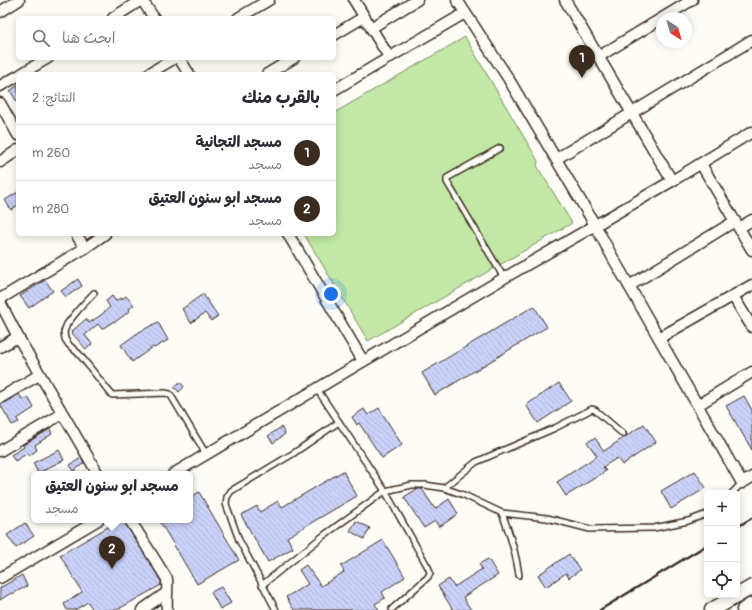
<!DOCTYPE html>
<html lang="ar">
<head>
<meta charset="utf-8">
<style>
	:root { --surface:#fff; --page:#f2f2f3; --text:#2b2b33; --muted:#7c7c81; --line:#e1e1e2; --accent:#3b2a1e }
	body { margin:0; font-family:Pangolin,"Playpen Sans Arabic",sans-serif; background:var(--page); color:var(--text); direction:rtl }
	.controls { position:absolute; right:12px; bottom:12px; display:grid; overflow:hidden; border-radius:6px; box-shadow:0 2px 10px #0003 }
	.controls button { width:36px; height:36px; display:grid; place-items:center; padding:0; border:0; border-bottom:1px solid var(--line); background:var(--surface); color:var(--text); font:20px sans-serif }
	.compass { position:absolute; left:656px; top:12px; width:36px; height:36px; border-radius:50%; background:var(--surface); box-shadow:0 2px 10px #0003; rotate:143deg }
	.you { position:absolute; left:331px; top:294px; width:14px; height:14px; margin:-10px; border:3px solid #fff; border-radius:50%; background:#1a73e8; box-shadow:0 0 0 6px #1a73e833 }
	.badge { display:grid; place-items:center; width:26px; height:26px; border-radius:50%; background:var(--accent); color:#fff; font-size:13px; font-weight:700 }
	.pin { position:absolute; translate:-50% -33px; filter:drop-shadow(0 1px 2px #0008) }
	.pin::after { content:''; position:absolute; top:21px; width:14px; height:12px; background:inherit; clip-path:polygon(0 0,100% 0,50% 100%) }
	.popup { position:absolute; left:31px; top:471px; width:162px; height:52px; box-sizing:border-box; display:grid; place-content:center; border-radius:6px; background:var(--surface); filter:drop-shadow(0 1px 3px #0005); font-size:13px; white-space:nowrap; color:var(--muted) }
	.popup b { font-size:15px; color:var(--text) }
	.popup::after { content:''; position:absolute; left:50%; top:100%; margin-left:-8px; border:8px solid transparent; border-top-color:var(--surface) }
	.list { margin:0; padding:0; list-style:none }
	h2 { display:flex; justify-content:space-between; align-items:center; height:52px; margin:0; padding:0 16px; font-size:17px }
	h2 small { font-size:13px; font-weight:400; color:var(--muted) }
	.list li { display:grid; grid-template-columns:26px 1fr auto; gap:12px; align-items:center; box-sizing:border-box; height:56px; padding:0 16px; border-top:1px solid var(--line) }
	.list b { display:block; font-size:15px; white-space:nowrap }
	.list p { margin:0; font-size:13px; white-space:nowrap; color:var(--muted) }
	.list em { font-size:13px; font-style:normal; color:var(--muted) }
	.icon { flex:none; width:22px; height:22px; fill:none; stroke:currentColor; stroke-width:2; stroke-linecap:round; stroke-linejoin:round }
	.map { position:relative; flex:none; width:752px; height:610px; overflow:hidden; direction:ltr }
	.search { position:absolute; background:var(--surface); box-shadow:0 2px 10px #0003; left:16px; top:16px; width:320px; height:44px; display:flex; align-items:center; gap:10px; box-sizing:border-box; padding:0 14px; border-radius:6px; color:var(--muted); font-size:15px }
	.panel { position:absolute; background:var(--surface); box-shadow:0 2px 10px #0003; left:16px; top:72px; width:320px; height:164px; border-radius:6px; direction:rtl }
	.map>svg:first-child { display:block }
	.pitch { fill:#c1e9a5; stroke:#7e8a62 }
	.building { fill:url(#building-back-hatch); stroke:#3b2a1e }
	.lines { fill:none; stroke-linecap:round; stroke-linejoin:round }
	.service-casing { stroke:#3b2a1e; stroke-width:8 }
	.minor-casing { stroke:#3b2a1e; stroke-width:13 }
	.secondary-casing { stroke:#3b2a1e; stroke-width:17 }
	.service { stroke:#fdfcf7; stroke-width:5 }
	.minor { stroke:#fdfcf7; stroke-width:10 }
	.secondary { stroke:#fdfcf7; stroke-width:14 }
	.rail { stroke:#3b2a1e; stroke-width:2.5 }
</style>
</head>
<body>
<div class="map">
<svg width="752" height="610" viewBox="0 0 752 610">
	<defs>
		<pattern id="building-back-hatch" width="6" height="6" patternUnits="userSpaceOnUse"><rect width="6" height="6" fill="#cbd2fa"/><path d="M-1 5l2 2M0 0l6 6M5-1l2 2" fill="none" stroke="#afb4d6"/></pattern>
	</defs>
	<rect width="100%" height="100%" fill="#fdfcf7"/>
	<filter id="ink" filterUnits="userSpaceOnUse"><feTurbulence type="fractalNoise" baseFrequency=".025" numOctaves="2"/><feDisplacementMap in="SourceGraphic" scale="8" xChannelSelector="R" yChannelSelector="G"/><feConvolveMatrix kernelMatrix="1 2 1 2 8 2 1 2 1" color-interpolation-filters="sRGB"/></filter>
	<g filter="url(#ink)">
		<polygon class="pitch" points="465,37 538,161 537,166 572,223 368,341 304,234 334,234 334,113"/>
		<g class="building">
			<polygon points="18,85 18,103 10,91"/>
			<polygon points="18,192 18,205 11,210 5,200"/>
			<polygon points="78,279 82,286 66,297 61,291"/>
			<polygon points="45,280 53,291 29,308 20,296"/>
			<polygon points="203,294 218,316 211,321 205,313 191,323 182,309"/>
			<polygon points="112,296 116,301 120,298 121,300 126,296 134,305 129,309 130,311 115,322 114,321 102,329 98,324 85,335 92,344 86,349 71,332 86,319 89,323 101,315 110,307 106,301"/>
			<polygon points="534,306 547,327 435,395 422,373"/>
			<polygon points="158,322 168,340 154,348 153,347 132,362 121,345 139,332"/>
			<polygon points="180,382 184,387 179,392 174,387"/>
			<polygon points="559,383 571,401 538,423 526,405"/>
			<polygon points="19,394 23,400 28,397 34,408 17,419 19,422 12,425 0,404 7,402"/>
			<polygon points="744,396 752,410 752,450 726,406"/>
			<polygon points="379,408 402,445 382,458 359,423 357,425 352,417 364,409 368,415"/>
			<polygon points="644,424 656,442 622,465 617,458 603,467 606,471 566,496 557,482 597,456 587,442 595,438 604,451"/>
			<polygon points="281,427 285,434 273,443 268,436"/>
			<polygon points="50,429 52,434 35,445 37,450 29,456 28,453 15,461 11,455 24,447 23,445"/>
			<polygon points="59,450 64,460 47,468 47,469 38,473 33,463"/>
			<polygon points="81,458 84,463 74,471 70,465"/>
			<polygon points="343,471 357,496 287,537 293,548 268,562 241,515 257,506 260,512 278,501 282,507"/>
			<polygon points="695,471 706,488 671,509 661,491"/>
			<polygon points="417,489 422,489 435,509 449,499 458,514 439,527 435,521 424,528 404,497"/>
			<polygon points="199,492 239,560 197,584 159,520 190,520 190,498"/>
			<polygon points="120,520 124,520 161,581 161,585 117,610 93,610 88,602 75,610 67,610 64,604 82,592 60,555"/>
			<polygon points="356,521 370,528 364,539 350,531"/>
			<polygon points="25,523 34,536 16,548 7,535"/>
			<polygon points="383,540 405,577 382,592 385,598 375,604 379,610 294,610 286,597 308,584 299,570 306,565 321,586 344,572 341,566"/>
			<polygon points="569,554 580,570 569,578 566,573 546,587 538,575"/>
			<polygon points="488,559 498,575 463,597 471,610 453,610 438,586 449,579 454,587 482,569 479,564"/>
			<polygon points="22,575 27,586 12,594 11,593 0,600 0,588"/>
			<polygon points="221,587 231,603 220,609 211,592"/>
		</g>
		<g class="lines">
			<g class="service-casing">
				<g id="service">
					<polyline points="500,148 447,178 447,182 504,278"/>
					<polyline points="94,293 79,309 67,324 64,332 65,339 69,345 79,354 112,395 165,393 170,394 206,454"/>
					<polyline points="317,389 385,491 429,569 430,573 428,577 392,609"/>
					<polyline points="444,488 476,462 555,428 592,409 595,410 623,434"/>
					<polyline points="732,493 742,483"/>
					<path d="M502,513C510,534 516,553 519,575"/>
					<polyline points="262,585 323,536 385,491 412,485 425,485 444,488 464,495 502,513 547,518 590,529 654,528 688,521 707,514"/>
					<polyline points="276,610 239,540 226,504 227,497 231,491 294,453 339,422"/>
				</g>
			</g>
			<g class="minor-casing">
				<g id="minor">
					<polyline points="142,0 154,18"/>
					<polyline points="354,0 389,57"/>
					<polyline points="457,0 508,78 595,225 613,258 742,483 752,477"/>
					<polyline points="565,0 672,181"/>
					<polyline points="0,12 19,0"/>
					<polyline points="113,18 141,0"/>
					<polyline points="238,18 269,0"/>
					<polyline points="371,28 417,0"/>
					<polyline points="334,35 364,17"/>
					<polyline points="598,57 692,0"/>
					<polyline points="179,58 189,74"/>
					<polyline points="21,74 48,58"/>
					<polyline points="148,74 175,58"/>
					<polyline points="267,74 294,58"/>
					<polyline points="0,86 18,76"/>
					<polyline points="334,90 465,13"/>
					<polyline points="0,103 18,135"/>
					<polyline points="556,159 752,40"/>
					<polyline points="0,162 18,150"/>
					<polyline points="701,164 752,250"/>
					<polyline points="739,228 752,220"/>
					<polyline points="76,234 85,248"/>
					<polyline points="288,234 363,361"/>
					<polyline points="629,286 735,221"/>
					<polyline points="733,296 752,327"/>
					<polyline points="0,299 85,248 105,234"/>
					<polyline points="0,302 18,337 98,474"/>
					<polyline points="659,338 752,285"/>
					<polyline points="0,347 18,337"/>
					<polyline points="0,398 39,375"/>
					<polyline points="698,405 752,372"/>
					<polyline points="0,451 62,414"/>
					<polyline points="173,474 504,278 672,181 752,132"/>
					<path d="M130,520L167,579C168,590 166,600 167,610"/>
					<polyline points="0,578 98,520"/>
					<polyline points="142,610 166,593"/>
				</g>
			</g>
			<g class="secondary-casing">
				<g id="secondary">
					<polyline points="712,610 752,587"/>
					<polyline points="744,610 752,605"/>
				</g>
			</g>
			<use href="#service" class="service"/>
			<use href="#minor" class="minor"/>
			<use href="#secondary" class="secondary"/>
			<g class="rail">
				<polyline points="737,527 752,518"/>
				<polyline points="600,610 707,545"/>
			</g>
		</g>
	</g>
</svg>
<div class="controls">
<button>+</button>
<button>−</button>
<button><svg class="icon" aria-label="locate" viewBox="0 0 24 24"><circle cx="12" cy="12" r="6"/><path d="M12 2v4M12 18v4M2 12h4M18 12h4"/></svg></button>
</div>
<svg class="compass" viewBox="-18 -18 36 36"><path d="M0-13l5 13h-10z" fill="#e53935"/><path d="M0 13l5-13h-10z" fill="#7c7c81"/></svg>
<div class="you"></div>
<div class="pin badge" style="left:582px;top:78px">1</div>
<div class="pin badge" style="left:112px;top:569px">2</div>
<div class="popup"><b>مسجد ابو سنون العتيق</b>مسجد</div>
<div class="search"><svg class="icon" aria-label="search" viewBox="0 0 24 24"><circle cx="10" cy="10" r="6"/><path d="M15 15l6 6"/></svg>ابحث هنا</div>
<section class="panel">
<h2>بالقرب منك<small>النتائج: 2</small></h2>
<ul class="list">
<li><span class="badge">1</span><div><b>مسجد التجانية</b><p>مسجد</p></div><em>260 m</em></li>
<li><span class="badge">2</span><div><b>مسجد ابو سنون العتيق</b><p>مسجد</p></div><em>280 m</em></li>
</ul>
</section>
</div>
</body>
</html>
